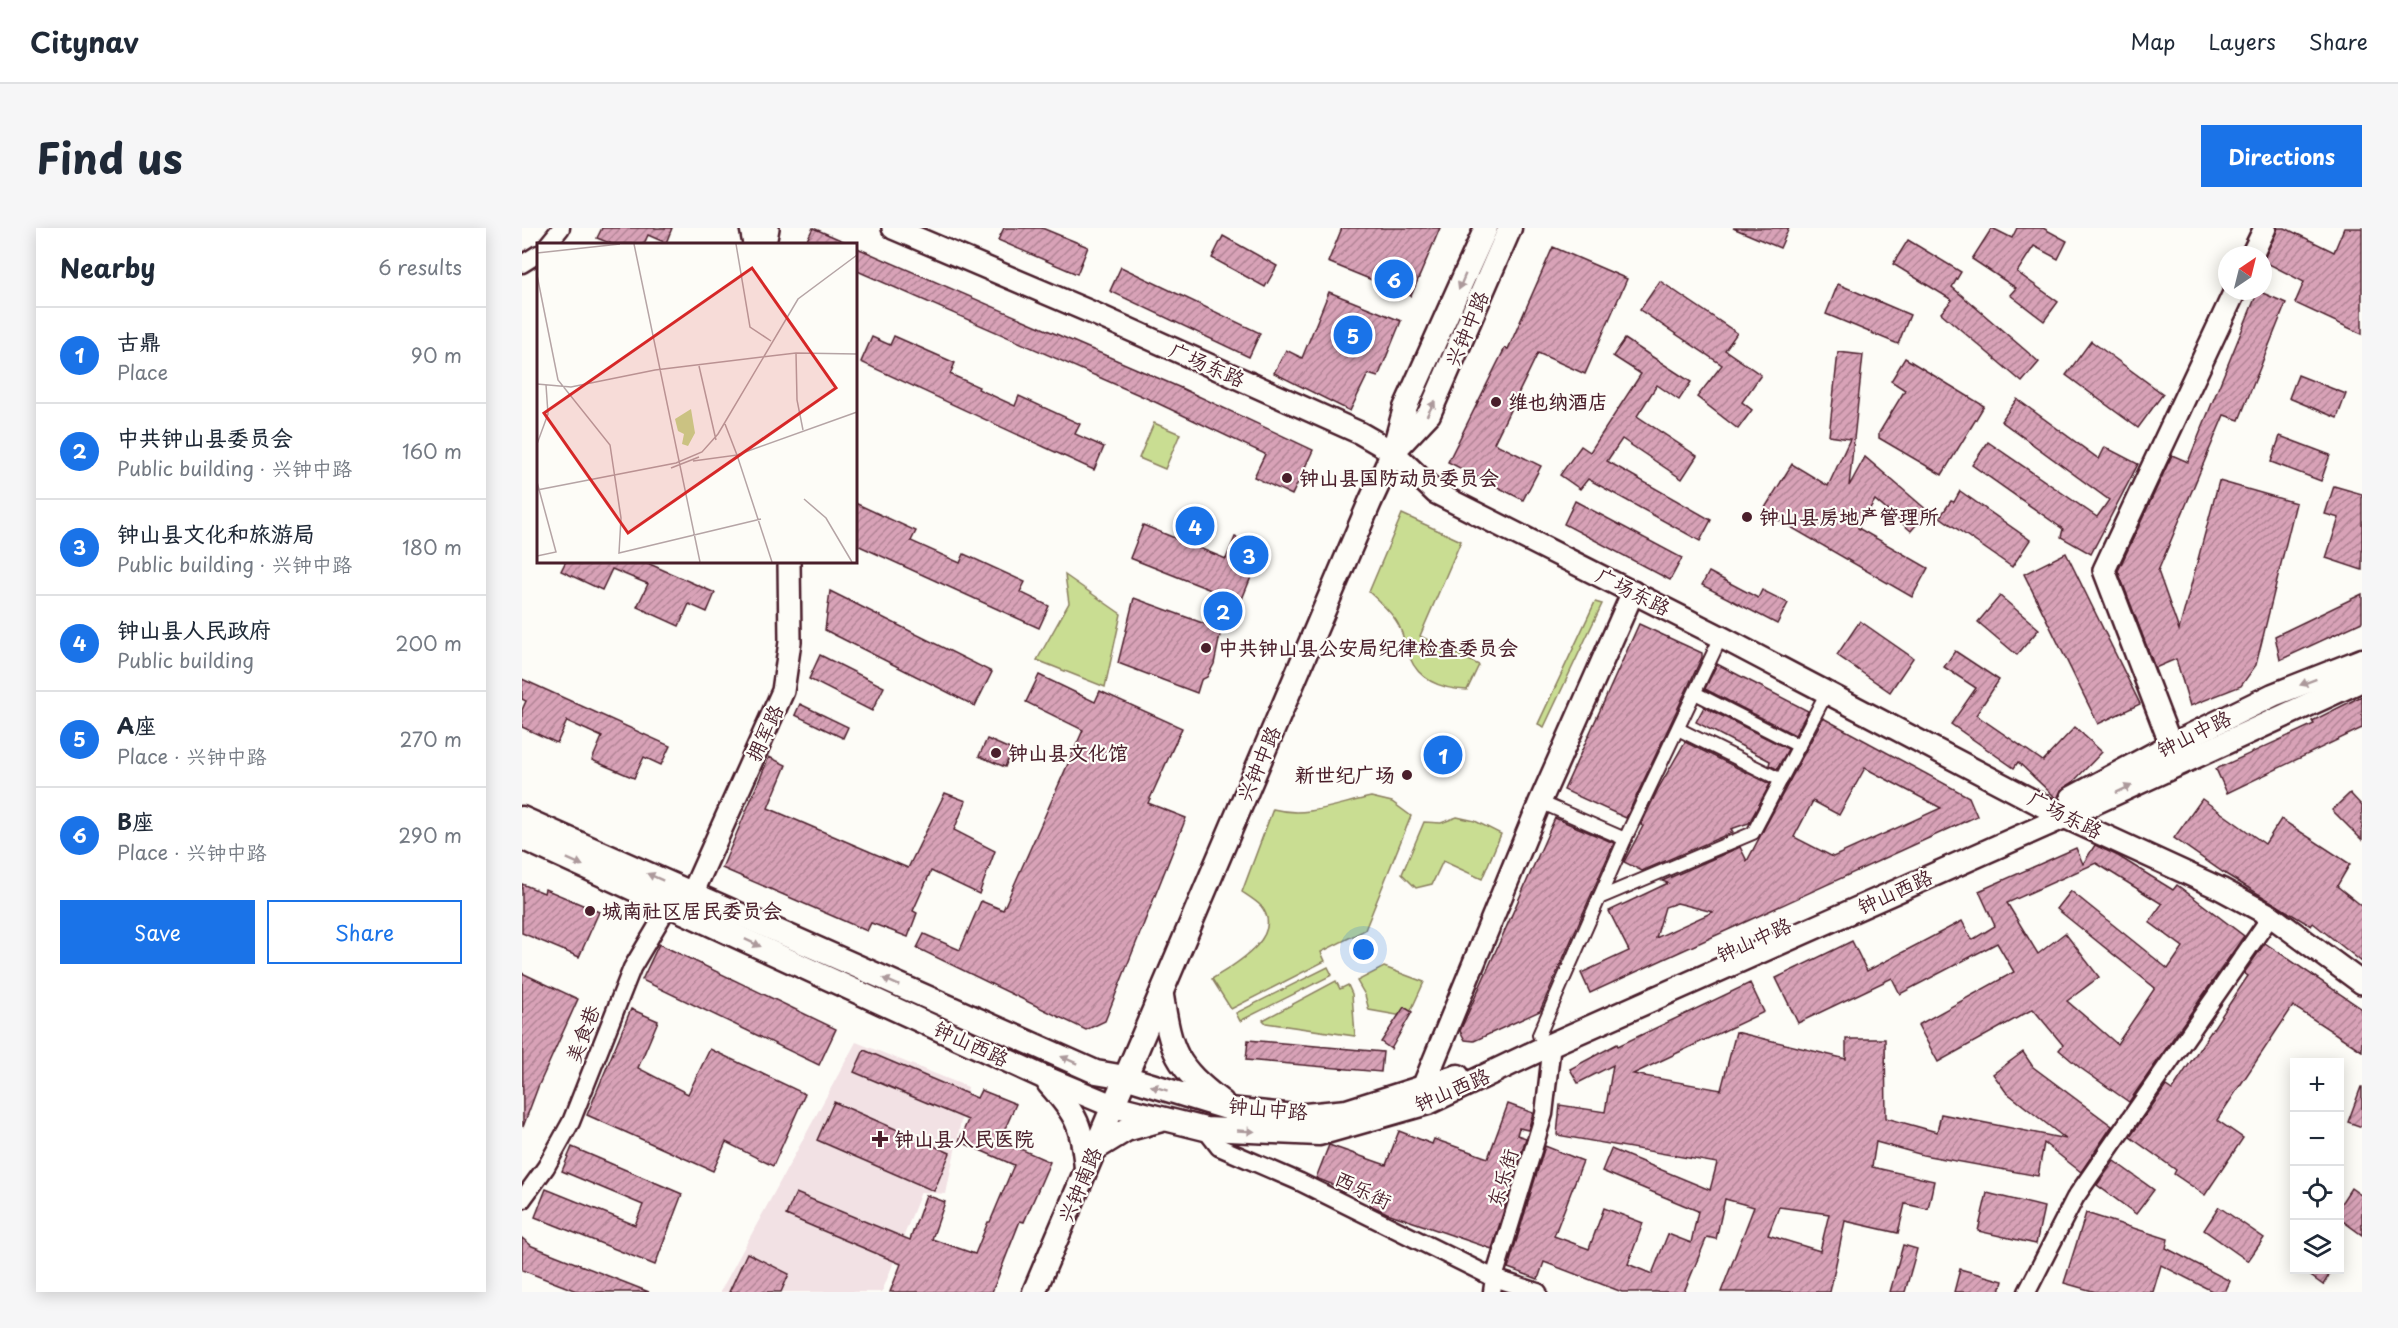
<!DOCTYPE html>
<html lang="en">
<head>
<meta charset="utf-8">
<style>
	:root { --surface:#fff; --page:#f6f6f7; --text:#1f2937; --muted:#747a83; --line:#e0e1e3; --accent:#1a73e8 }
	body { margin:0; font-family:"Playpen Sans","LXGW WenKai TC",sans-serif; background:var(--page); color:var(--text) }
	.controls { position:absolute; right:18px; bottom:18px; display:grid; overflow:hidden; border-radius:0px; box-shadow:0 3px 15px #0003 }
	.controls button { width:54px; height:54px; display:grid; place-items:center; padding:0; border:0; border-bottom:2px solid var(--line); background:var(--surface); color:var(--text); font:30px sans-serif }
	.compass { position:absolute; left:1696px; top:18px; width:54px; height:54px; border-radius:50%; background:var(--surface); box-shadow:0 3px 15px #0003; rotate:35deg }
	.you { position:absolute; left:842px; top:722px; width:21px; height:21px; margin:-15px; border:4px solid #fff; border-radius:50%; background:#1a73e8; box-shadow:0 0 0 9px #1a73e833 }
	.badge { display:grid; place-items:center; width:39px; height:39px; border-radius:50%; background:var(--accent); color:#fff; font-size:20px; font-weight:700 }
	.pin { position:absolute; translate:-50% -50%; border:3px solid #fff; box-shadow:0 2px 6px #0006 }
	.list { margin:0; padding:0; list-style:none }
	h2 { display:flex; justify-content:space-between; align-items:center; height:78px; margin:0; padding:0 24px; font-size:26px }
	h2 small { font-size:20px; font-weight:400; color:var(--muted) }
	.list li { display:grid; grid-template-columns:39px 1fr auto; gap:18px; align-items:center; box-sizing:border-box; height:96px; padding:0 24px; border-top:2px solid var(--line) }
	.list b { display:block; font-size:22px; white-space:nowrap }
	.list p { margin:0; font-size:20px; white-space:nowrap; color:var(--muted) }
	.list em { font-size:20px; font-style:normal; color:var(--muted) }
	.actions { display:flex; gap:12px; padding:18px 24px }
	.actions a { flex:1; padding:14px 0; border:2px solid var(--accent); border-radius:0px; text-align:center; font-size:21px; color:var(--accent) }
	.actions .main { background:var(--accent); color:#fff }
	.icon { flex:none; width:33px; height:33px; fill:none; stroke:currentColor; stroke-width:2; stroke-linecap:round; stroke-linejoin:round }
	.map { position:relative; flex:none; width:1840px; height:1064px; overflow:hidden; border-radius:0px }
	header { display:flex; align-items:center; gap:36px; box-sizing:border-box; height:84px; padding:0 30px; background:var(--surface); border-bottom:2px solid var(--line) }
	header strong { font-size:28px }
	nav { display:flex; gap:33px; margin-inline-start:auto; font-size:21px }
	.intro { display:flex; align-items:center; justify-content:space-between; box-sizing:border-box; height:144px; padding:0 36px }
	h1 { margin:0; font-size:42px }
	.button { padding:15px 27px; border-radius:0px; background:var(--accent); color:#fff; font-size:21px; font-weight:700 }
	main { display:flex; gap:36px; padding:0 36px }
	aside { flex:1; background:var(--surface); border-radius:0px; box-shadow:0 3px 15px #0003 }
	.map>svg:first-child { display:block }
	.built { fill:#f2e1e4 }
	.green { fill:#c9dd92; stroke:#8a7e5e; stroke-width:1.5 }
	.building { fill:url(#building-hatch); stroke:#4a1f2b; stroke-width:1.5; fill-rule:evenodd }
	.lines { fill:none; stroke-linecap:round; stroke-linejoin:round }
	.pedestrian-casing { stroke:#4a1f2b; stroke-width:16 }
	.minor-casing { stroke:#4a1f2b; stroke-width:21 }
	.tertiary-casing { stroke:#4a1f2b; stroke-width:26 }
	.secondary-casing { stroke:#4a1f2b; stroke-width:27 }
	.pedestrian { stroke:#fdfcf7; stroke-width:12 }
	.minor { stroke:#fdfcf7; stroke-width:16 }
	.tertiary { stroke:#fdfcf7; stroke-width:21 }
	.secondary { stroke:#fdfcf7; stroke-width:22 }
	.oneway { fill:#ac999b }
	.poi-dot { fill:#4a1f2b; stroke:#fdfcf7; stroke-width:2 }
	.labels { text-anchor:middle; stroke-width:4.5; stroke-linejoin:round; paint-order:stroke }
	.street-label { font-size:20px; fill:#4a1f2b; stroke:#fdfcf7 }
	.poi-label { font-size:20px; font-weight:bold; fill:#4a1f2b; stroke:#fdfcf7; text-anchor:start }
	.inset-road { fill:none; stroke:#b5a4a5; stroke-width:1.5 }
	.view { fill:#d62828; fill-opacity:0.15; stroke:#d62828; stroke-width:3 }
	.inset-edge { fill:none; stroke:#4a1f2b; stroke-width:3 }
</style>
</head>
<body>
<header>
<strong>Citynav</strong>
<nav><a>Map</a><a>Layers</a><a>Share</a></nav>
</header>
<div class="intro"><h1>Find us</h1><a class="button">Directions</a></div>
<main>
<aside>
<h2>Nearby<small>6 results</small></h2>
<ul class="list">
<li><span class="badge">1</span><div><b>古鼎</b><p>Place</p></div><em>90 m</em></li>
<li><span class="badge">2</span><div><b>中共钟山县委员会</b><p>Public building · 兴钟中路</p></div><em>160 m</em></li>
<li><span class="badge">3</span><div><b>钟山县文化和旅游局</b><p>Public building · 兴钟中路</p></div><em>180 m</em></li>
<li><span class="badge">4</span><div><b>钟山县人民政府</b><p>Public building</p></div><em>200 m</em></li>
<li><span class="badge">5</span><div><b>A座</b><p>Place · 兴钟中路</p></div><em>270 m</em></li>
<li><span class="badge">6</span><div><b>B座</b><p>Place · 兴钟中路</p></div><em>290 m</em></li>
</ul>
<div class="actions"><a class="main">Save</a><a>Share</a></div>
</aside>
<div class="map">
<svg width="1840" height="1064" viewBox="0 0 1840 1064">
	<defs>
		<pattern id="building-hatch" width="6" height="6" patternUnits="userSpaceOnUse" patternTransform="scale(1.5)"><rect width="6" height="6" fill="#d8a2b7"/><path d="M-1 1l2-2M0 6l6-6M5 7l2-2" fill="none" stroke="#b18395"/></pattern>
	</defs>
	<rect width="100%" height="100%" fill="#fdfcf7"/>
	<filter id="ink" filterUnits="userSpaceOnUse"><feTurbulence type="fractalNoise" baseFrequency=".0167" numOctaves="2"/><feDisplacementMap in="SourceGraphic" scale="12" xChannelSelector="R" yChannelSelector="G"/><feConvolveMatrix kernelMatrix="1 2 1 2 8 2 1 2 1" color-interpolation-filters="sRGB"/></filter>
	<g filter="url(#ink)">
		<polygon class="built" points="334,814 446,859 424,966 399,964 360,1064 198,1064"/>
		<g class="green">
			<polygon points="632,195 658,206 643,241 617,230"/>
			<path d="M880,286L939,313L898,408L957,437L945,462C921,461 898,454 888,430C882,417 882,403 873,391C866,381 856,372 847,364Z"/>
			<polygon points="543,347 599,386 583,459 515,432 547,375"/>
			<polygon points="1073,374 1080,376 1022,499 1016,496"/>
			<path d="M849,569L870,574L889,588L843,702L799,724L803,733L709,781L690,751C710,738 764,709 739,678C734,673 726,668 720,664L751,581C785,590 815,576 849,569Z"/>
			<polygon points="935,589 953,593 979,606 960,651 921,633 910,656 894,660 880,646 902,594 919,595"/>
			<polygon points="806,739 810,747 718,793 714,785"/>
			<polygon points="862,739 902,754 886,789 847,782 843,767 835,753"/>
			<polygon points="814,753 818,761 826,757 830,766 833,808 744,795 741,792"/>
		</g>
		<g class="building">
			<polygon points="80,0 150,0 144,15 126,7 122,16 90,16 75,10"/>
			<polygon points="291,0 328,16 283,16"/>
			<polygon points="482,0 520,0 566,19 555,46 476,12"/>
			<polygon points="820,0 918,0 889,68 806,34"/>
			<polygon points="1211,0 1267,0 1258,20"/>
			<polygon points="1470,0 1490,10 1495,0 1521,0 1545,13 1536,31 1512,18 1495,44 1536,74 1522,93 1488,67 1494,60 1450,31"/>
			<polygon points="1756,0 1763,0 1812,24 1822,0 1840,0 1840,106 1773,75 1782,54 1741,33"/>
			<polygon points="701,8 755,38 743,59 690,30"/>
			<polygon points="1386,12 1439,44 1430,59 1517,134 1500,154 1419,85 1430,72 1371,36"/>
			<polygon points="333,19 659,160 791,222 770,267 732,249 743,226 631,173 333,42"/>
			<polygon points="1031,19 1105,51 1063,146 1016,125 972,215 1019,238 1001,272 926,234 983,120 986,121"/>
			<polygon points="599,39 738,105 727,129 588,63"/>
			<polygon points="1138,53 1215,105 1203,122 1239,147 1220,174 1230,182 1216,201 1175,169 1200,137 1118,82"/>
			<polygon points="1316,56 1388,87 1376,116 1304,86"/>
			<polygon points="1736,63 1764,75 1717,192 1702,187 1636,343 1657,402 1697,253 1774,275 1734,437 1719,458 1668,478 1654,431 1633,440 1596,343 1650,227 1666,234"/>
			<polygon points="807,64 879,93 856,149 846,146 828,183 752,145 764,122 780,130"/>
			<polygon points="372,108 433,135 428,146 457,159 456,161 493,178 497,168 558,196 553,206 582,219 572,242 339,134 350,109 368,117"/>
			<polygon points="1103,111 1169,154 1157,172 1135,157 1115,188 1175,228 1160,251 1100,211 1085,233 1189,292 1178,313 1066,251 1058,261 1038,247 1059,218 1068,224 1119,146 1091,128"/>
			<polygon points="1569,113 1641,166 1616,200 1544,147"/>
			<polygon points="1316,124 1341,127 1327,258 1343,229 1406,283 1389,303 1353,272 1336,300 1406,340 1390,369 1241,283 1270,236 1306,258 1328,211 1307,208"/>
			<polygon points="1383,130 1462,178 1420,247 1357,210 1357,205 1383,162 1369,153"/>
			<polygon points="1776,147 1824,166 1815,190 1767,170"/>
			<polygon points="1495,171 1577,231 1583,219 1616,236 1569,326 1539,309 1541,301 1450,237 1466,214 1575,289 1587,272 1479,193"/>
			<polygon points="1758,208 1808,227 1799,253 1749,234"/>
			<polygon points="1812,258 1840,266 1840,342 1804,330 1817,290 1803,286"/>
			<polygon points="1438,263 1508,312 1490,339 1418,289 1429,273 1432,274"/>
			<polygon points="1053,273 1160,330 1148,352 1042,296"/>
			<polygon points="333,275 394,303 389,313 438,335 442,326 503,354 498,364 527,378 517,400 333,316"/>
			<polygon points="621,297 704,331 713,309 741,320 706,405 699,402 692,436 685,449 679,452 675,465 596,435 612,370 686,397 699,366 608,330"/>
			<polygon points="1544,325 1618,476 1576,496 1502,346"/>
			<polygon points="44,333 121,333 193,365 185,384 167,376 157,398 115,379 126,356 90,341 80,362 39,343"/>
			<polygon points="1187,344 1236,370 1240,362 1266,375 1255,396 1180,357"/>
			<polygon points="308,363 470,444 453,478 303,402"/>
			<polygon points="1840,366 1840,394 1758,432 1753,408"/>
			<polygon points="1478,368 1517,401 1495,427 1456,394"/>
			<polygon points="1338,393 1391,430 1368,464 1315,427"/>
			<polygon points="1117,396 1180,425 1180,429 1104,590 1042,562"/>
			<polygon points="1433,423 1477,452 1454,487 1521,533 1553,499 1580,524 1551,554 1539,562 1535,571 1496,534 1492,540 1429,496 1454,460 1422,439"/>
			<polygon points="298,427 362,459 350,483 287,451"/>
			<polygon points="1195,436 1286,483 1273,507 1183,461"/>
			<polygon points="517,447 573,474 578,463 660,500 626,575 664,590 583,793 564,802 395,720 402,706 438,722 459,673 481,682 561,502 504,474"/>
			<polygon points="0,451 148,518 139,537 122,529 112,550 70,532 80,509 45,493 35,515 0,499 0,482 4,473 0,471"/>
			<polygon points="1840,468 1840,500 1705,565 1694,541 1792,496 1790,493"/>
			<polygon points="278,476 326,499 321,510 273,487"/>
			<polygon points="1182,479 1266,521 1255,541 1247,537 1248,533 1174,494"/>
			<path d="M1301,490L1447,569L1455,588L1068,765L1059,745L1107,723L1087,683L1146,655L1140,653L1218,619L1225,633ZM1343,540L1419,580L1311,629L1272,609L1291,573L1317,587ZM1155,675L1191,684L1134,710L1143,679Z"/>
			<polygon points="465,511 490,522 483,539 457,528"/>
			<polygon points="1163,514 1248,556 1227,595 1209,601 1211,604 1120,643 1102,634 1121,598 1119,597 1136,561"/>
			<polygon points="247,529 264,537 246,580 386,640 423,565 444,573 432,602 473,623 457,666 409,643 391,683 395,685 386,709 349,695 345,703 200,640"/>
			<polygon points="1828,565 1840,578 1840,612 1810,582"/>
			<polygon points="1680,571 1743,616 1759,591 1828,636 1815,658 1840,678 1840,734 1791,695 1789,698 1702,645 1652,610"/>
			<polygon points="1033,590 1092,615 1018,783 952,813 943,812 938,803"/>
			<path d="M1573,617L1596,628L1651,662L1655,657L1722,708L1607,874L1557,839L1537,822L1541,817L1511,781L1416,834L1396,797L1492,744L1475,715L1378,766L1370,750L1276,795L1254,750L1330,713L1345,743L1440,693L1450,712L1473,698L1457,663L1554,620L1561,636ZM1574,635L1640,676L1627,694L1661,719L1646,741L1549,663L1535,681L1633,760L1595,816L1545,773L1577,749L1543,705L1516,726L1485,675Z"/>
			<polygon points="0,656 22,665 23,661 77,684 57,729 0,705"/>
			<polygon points="1743,715 1840,781 1840,823 1771,778 1695,892 1721,910 1683,967 1652,946 1654,942 1608,909 1644,858 1650,862 1726,748 1722,745"/>
			<polygon points="137,716 314,801 297,837 120,752"/>
			<polygon points="0,745 56,771 16,859 1,899"/>
			<path d="M1228,755L1242,784L1111,846L1199,862L1214,804L1324,831V811H1363L1364,890L1415,904L1419,886L1544,911L1484,864L1471,846L1501,824L1511,839L1590,898L1559,944L1522,915L1516,948L1401,927L1354,914L1350,939L1412,953L1406,981L1383,976L1376,1005L1323,993L1308,1064H1199L1232,979L1203,971L1194,1011L1185,1009L1162,1064H1100L1022,1034L1016,1051L986,1040L1023,918L1061,933L1032,1008L1067,1021L1082,980L1121,995L1106,1036L1130,1046L1146,1006L1169,1015L1176,983L1080,943L1089,921L1188,962L1195,935L1035,907L1038,877L1083,884L1091,837L1056,855L1048,841L1095,816L1096,818ZM1257,979L1307,986L1298,1023L1246,1007Z"/>
			<polygon points="882,779 890,784 869,821 859,814"/>
			<polygon points="109,781 136,793 116,840 166,866 188,821 283,866 251,938 204,914 191,943 65,887"/>
			<polygon points="726,812 861,824 859,844 724,832"/>
			<polygon points="342,822 455,870 459,862 494,876 478,912 528,934 502,994 498,993 470,1064 368,1064 379,1036 264,987 274,965 388,1012 404,967 423,974 410,1011 453,1026 466,994 468,994 492,937 437,913 446,892 332,844"/>
			<polygon points="1839,859 1840,859 1840,899 1826,894"/>
			<polygon points="312,874 428,925 412,963 295,912"/>
			<polygon points="986,876 1011,885 1006,902 997,900 995,907 1004,910 970,1021 865,985 848,977 850,972 794,950 807,917 864,937 877,903 910,916 912,911 966,930"/>
			<polygon points="50,919 160,966 133,1037 13,989 24,961 113,997 121,977 40,943"/>
			<polygon points="1592,933 1632,962 1614,986 1575,957"/>
			<polygon points="1829,960 1840,968 1840,1007 1818,991 1818,977"/>
			<polygon points="1465,965 1522,979 1514,1016 1456,1003"/>
			<polygon points="1697,979 1742,1010 1726,1033 1682,1002"/>
			<polygon points="1564,985 1646,1011 1644,1020 1708,1053 1703,1064 1692,1064 1639,1037 1631,1064 1574,1064 1542,1055"/>
			<polygon points="0,1010 10,1018 127,1064 57,1064 0,1042"/>
			<polygon points="1381,1017 1395,1021 1383,1064 1368,1064"/>
			<polygon points="225,1025 267,1046 259,1064 207,1064"/>
			<polygon points="1438,1041 1481,1053 1478,1064 1432,1064"/>
			<polygon points="1779,1041 1811,1041 1801,1057"/>
		</g>
		<g class="lines">
			<g class="pedestrian-casing">
				<g id="pedestrian">
					<polyline points="1173,465 1277,518"/>
					<polyline points="1156,501 1259,552"/>
					<polyline points="1018,574 1103,611"/>
					<polyline points="1077,670 1231,605 1305,464"/>
					<polyline points="1017,807 1103,611 1199,409"/>
				</g>
			</g>
			<g class="minor-casing">
				<g id="minor">
					<polyline points="26,16 39,0"/>
					<polyline points="0,36 16,26"/>
					<polyline points="683,901 697,919 778,954 972,1050 970,1064"/>
					<polyline points="0,972 24,939 49,894 110,740 148,676 156,673"/>
					<polyline points="1016,1064 972,1050 1022,886 1030,816"/>
					<polyline points="1505,1064 1553,970 1749,688"/>
				</g>
			</g>
			<g class="tertiary-casing">
				<g id="tertiary">
					<polyline points="229,0 232,16"/>
					<polyline points="371,0 571,85 838,205 871,224 914,265 1199,409 1542,589 1699,661 1749,688 1840,755"/>
					<polyline points="243,16 246,0"/>
					<polyline points="1730,27 1743,0"/>
					<polyline points="1649,517 1582,342 1713,63"/>
					<polyline points="170,666 261,463 268,414 267,333"/>
					<polyline points="905,872 901,859 1018,574 1111,364"/>
				</g>
			</g>
			<g class="secondary-casing">
				<g id="secondary">
					<polyline points="874,221 907,186 988,0"/>
					<polyline points="1550,570 1649,517 1751,467 1840,432"/>
					<polyline points="0,590 574,844 603,849 708,881 773,888 825,883 936,848"/>
					<polyline points="0,610 519,848 591,878 683,901 797,906 906,875 1030,816 1542,589 1840,452"/>
					<path d="M640,768C649,824 653,838 700,874"/>
					<path d="M527,856C555,887 560,898 564,940"/>
					<polyline points="573,921 604,902 640,892"/>
					<polyline points="512,1064 848,274 871,224 883,180 964,0"/>
				</g>
			</g>
			<use href="#pedestrian" class="pedestrian"/>
			<use href="#minor" class="minor"/>
			<use href="#tertiary" class="tertiary"/>
			<use href="#secondary" class="secondary"/>
		</g>
		<defs><path id="oneway-solid" d="M-6-.8H1V-3.2L6.5 0L1 3.2V.8H-6Z" transform="scale(1.5)"/></defs>
		<g class="oneway">
			<use href="#oneway-solid" transform="translate(940 54) rotate(113)"/>
			<use href="#oneway-solid" transform="translate(909 180) rotate(-62)"/>
			<use href="#oneway-solid" transform="translate(1786 454) rotate(159)"/>
			<use href="#oneway-solid" transform="translate(1602 561) rotate(-25)"/>
			<use href="#oneway-solid" transform="translate(53 634) rotate(24)"/>
			<use href="#oneway-solid" transform="translate(133 649) rotate(-156)"/>
			<use href="#oneway-solid" transform="translate(231 715) rotate(25)"/>
			<use href="#oneway-solid" transform="translate(369 754) rotate(-156)"/>
			<use href="#oneway-solid" transform="translate(547 832) rotate(-156)"/>
			<use href="#oneway-solid" transform="translate(637 860) rotate(-163)"/>
			<use href="#oneway-solid" transform="translate(724 903) rotate(3)"/>
		</g>
	</g>
	<g class="poi-dot">
		<circle cx="974" cy="174" r="6"/>
		<circle cx="765" cy="250" r="6"/>
		<circle cx="1225" cy="289" r="6"/>
		<circle cx="684" cy="420" r="6"/>
		<circle cx="474" cy="525" r="6"/>
		<circle cx="885" cy="547" r="6"/>
		<circle cx="68" cy="683" r="6"/>
		<path d="M355 902h6v6h6v6h-6v6h-6v-6h-6v-6h6z"/>
	</g>
	<g class="labels">
		<g class="street-label">
			<text transform="translate(945 101) rotate(-67)" y="7">兴钟中路</text>
			<text transform="translate(685 137) rotate(24)" y="7">广场东路</text>
			<text transform="translate(1111 364) rotate(27)" y="7">广场东路</text>
			<text transform="translate(243 505) rotate(-65)" y="7">拥军路</text>
			<text transform="translate(1672 506) rotate(-26)" y="7">钟山中路</text>
			<text transform="translate(737 536) rotate(-67)" y="7">兴钟中路</text>
			<text transform="translate(1543 587) rotate(27)" y="7">广场东路</text>
			<text transform="translate(1373 664) rotate(-24)" y="7">钟山西路</text>
			<text transform="translate(1232 712) rotate(-24)" y="7">钟山中路</text>
			<text transform="translate(61 806) rotate(-69)" y="7">美食巷</text>
			<text transform="translate(449 816) rotate(25)" y="7">钟山西路</text>
			<text transform="translate(930 862) rotate(-23)" y="7">钟山西路</text>
			<text transform="translate(746 881) rotate(5)" y="7">钟山中路</text>
			<text transform="translate(981 950) rotate(-73)" y="7">东乐街</text>
			<text transform="translate(558 957) rotate(-67)" y="7">兴钟南路</text>
			<text transform="translate(841 962) rotate(26)" y="7">西乐街</text>
		</g>
		<g class="poi-label">
			<text x="986" y="181">维也纳酒店</text>
			<text x="777" y="257">钟山县国防动员委员会</text>
			<text x="1237" y="296">钟山县房地产管理所</text>
			<text x="696" y="427">中共钟山县公安局纪律检查委员会</text>
			<text x="486" y="532">钟山县文化馆</text>
			<text x="873" y="554" text-anchor="end">新世纪广场</text>
			<text x="80" y="690">城南社区居民委员会</text>
			<text x="372" y="918">钟山县人民医院</text>
		</g>
	</g>
	<g transform="translate(15 15)">
		<rect width="320" height="320" fill="#fdfcf7"/>
		<path d="M154,166L158,190L151,203L145,201L147,191L141,188L138,176Z" fill="#c9dd92"/>
		<path class="inset-road" d="M97,1L163,319M199,1L213,84L234,98M0,10L83,1M0,32L21,137L73,202L84,275L82,310L224,276M259,110L260,157L266,187M162,123L179,197M0,141L34,144L118,127L259,110L320,111M188,181L200,212L320,169M0,201L11,171L9,142M156,218L200,212L235,319M134,225L162,214M0,239L19,309L0,313M0,247L139,220L165,209L181,191L261,56L320,12M267,256L289,275L315,319"/>
		<path class="view" d="M215,25L299,145L91,290L7,170Z"/>
		<rect width="320" height="320" class="inset-edge"/>
	</g>
</svg>
<div class="controls">
<button>+</button>
<button>−</button>
<button><svg class="icon" aria-label="locate" viewBox="0 0 24 24"><circle cx="12" cy="12" r="6"/><path d="M12 2v4M12 18v4M2 12h4M18 12h4"/></svg></button>
<button><svg class="icon" aria-label="layers" viewBox="0 0 24 24"><path d="M12 4l9 5-9 5-9-5zM3 14l9 5 9-5"/></svg></button>
</div>
<svg class="compass" viewBox="-18 -18 36 36"><path d="M0-13l5 13h-10z" fill="#e53935"/><path d="M0 13l5-13h-10z" fill="#747a83"/></svg>
<div class="you"></div>
<div class="pin badge" style="left:921px;top:527px">1</div>
<div class="pin badge" style="left:701px;top:383px">2</div>
<div class="pin badge" style="left:727px;top:327px">3</div>
<div class="pin badge" style="left:673px;top:298px">4</div>
<div class="pin badge" style="left:831px;top:107px">5</div>
<div class="pin badge" style="left:872px;top:51px">6</div>
</div>
</main>
</body>
</html>
